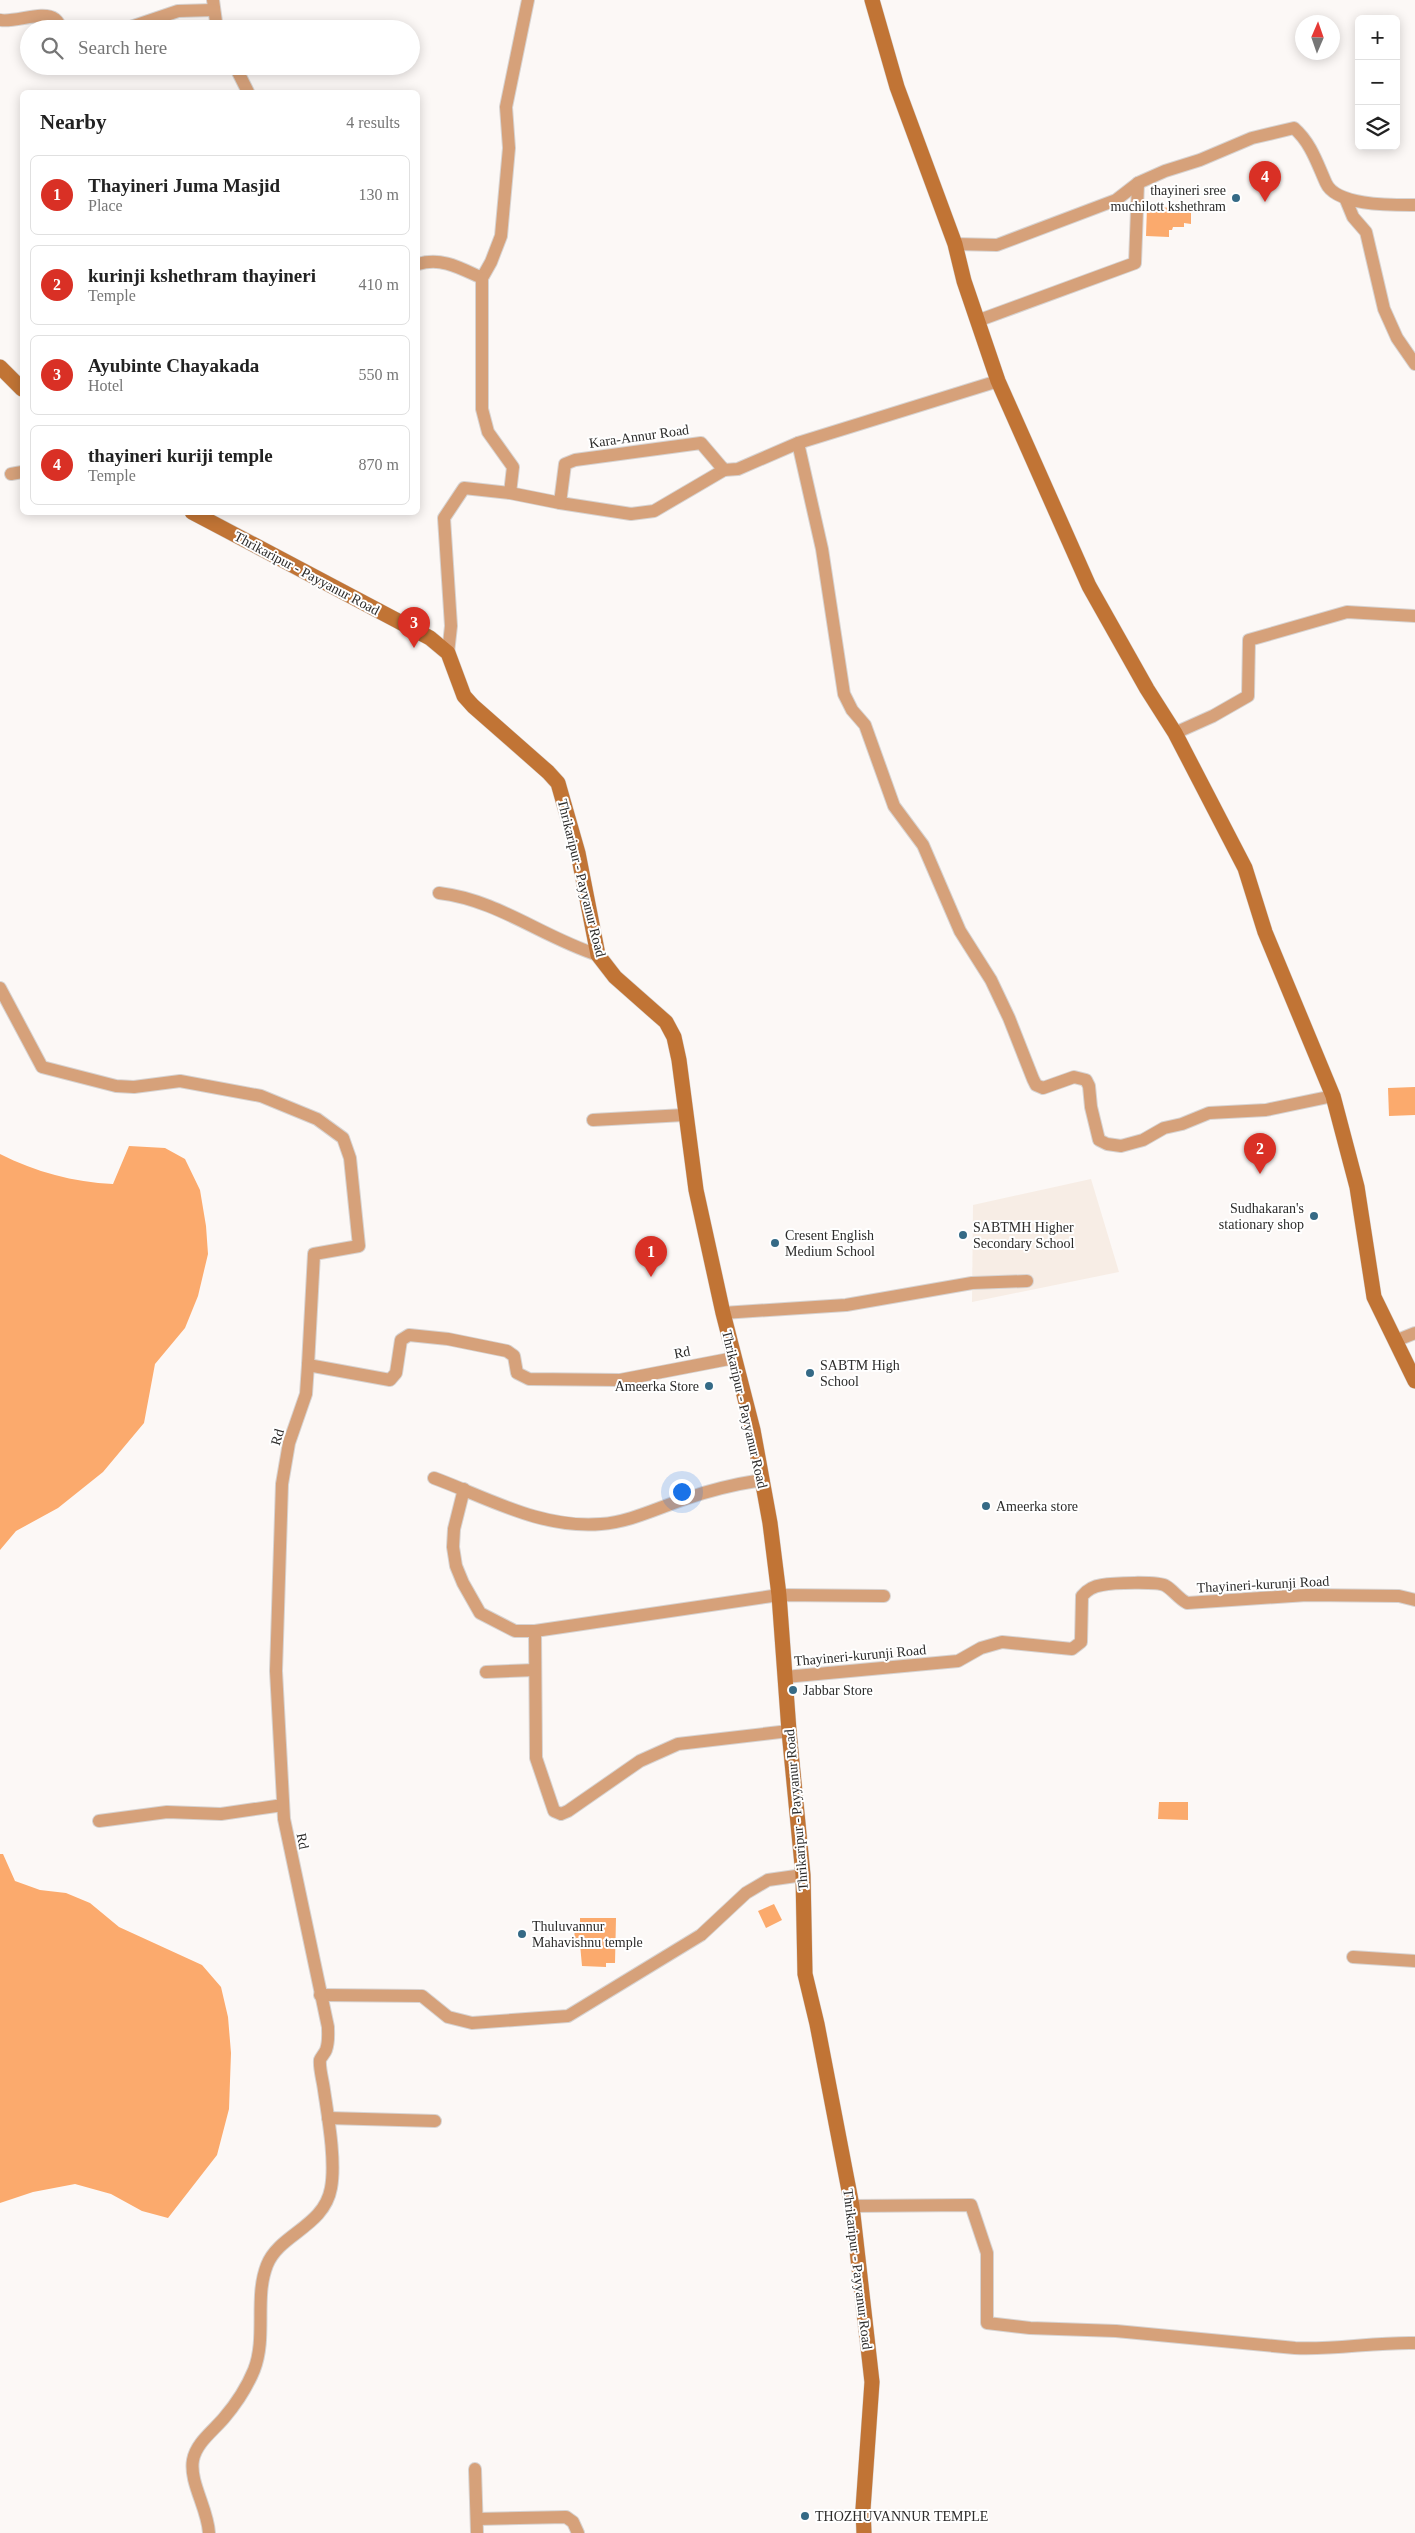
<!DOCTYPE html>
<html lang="en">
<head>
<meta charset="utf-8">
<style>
	:root { --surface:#fff; --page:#f6f6f6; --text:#222; --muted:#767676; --line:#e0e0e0; --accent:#d93025 }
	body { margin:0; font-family:Georgia,serif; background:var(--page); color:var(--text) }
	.controls { position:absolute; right:15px; top:15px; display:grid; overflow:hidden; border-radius:8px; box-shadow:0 2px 12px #0003 }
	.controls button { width:45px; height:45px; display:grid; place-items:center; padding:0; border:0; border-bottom:1px solid var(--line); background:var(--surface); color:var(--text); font:25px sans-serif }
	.compass { position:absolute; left:1295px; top:15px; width:45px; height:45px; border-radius:50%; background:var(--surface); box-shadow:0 2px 12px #0003; rotate:2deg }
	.you { position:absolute; left:681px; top:1491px; width:18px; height:18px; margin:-12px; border:4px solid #fff; border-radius:50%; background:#1a73e8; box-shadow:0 0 0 8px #1a73e833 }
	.badge { display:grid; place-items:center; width:32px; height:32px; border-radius:50%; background:var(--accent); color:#fff; font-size:16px; font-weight:700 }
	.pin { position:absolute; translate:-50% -41px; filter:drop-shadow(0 1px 2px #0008) }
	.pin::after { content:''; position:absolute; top:26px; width:18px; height:15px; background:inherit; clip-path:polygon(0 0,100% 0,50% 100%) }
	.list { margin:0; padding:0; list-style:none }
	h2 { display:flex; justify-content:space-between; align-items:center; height:65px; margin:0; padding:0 20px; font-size:21px }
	h2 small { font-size:16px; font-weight:400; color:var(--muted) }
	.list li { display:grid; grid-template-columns:32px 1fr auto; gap:15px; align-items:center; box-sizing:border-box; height:80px; margin:0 10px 10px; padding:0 10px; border:1px solid var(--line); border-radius:8px }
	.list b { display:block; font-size:19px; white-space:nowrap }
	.list p { margin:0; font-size:16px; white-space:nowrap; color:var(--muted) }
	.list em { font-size:16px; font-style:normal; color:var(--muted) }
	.icon { flex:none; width:28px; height:28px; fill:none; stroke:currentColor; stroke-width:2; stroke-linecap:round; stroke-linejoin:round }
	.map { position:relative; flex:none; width:1415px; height:2533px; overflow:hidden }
	.search { position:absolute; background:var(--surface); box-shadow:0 2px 12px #0003; left:20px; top:20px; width:400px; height:55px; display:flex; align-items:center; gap:12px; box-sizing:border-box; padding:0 18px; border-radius:28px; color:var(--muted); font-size:19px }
	.panel { position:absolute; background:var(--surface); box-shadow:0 2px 12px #0003; left:20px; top:90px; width:400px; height:425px; border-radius:8px }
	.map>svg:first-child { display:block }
	.built { fill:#f7ede5 }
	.water { fill:#fbaa6d }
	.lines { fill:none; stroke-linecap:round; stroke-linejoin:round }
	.street-casing { stroke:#d7d3d1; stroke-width:14 }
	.secondary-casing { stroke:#d7d3d1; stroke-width:16 }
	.street { stroke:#d6a17a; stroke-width:12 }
	.secondary { stroke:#c17435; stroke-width:15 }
	.poi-dot { fill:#356a86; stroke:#fff; stroke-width:2 }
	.labels { text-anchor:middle; stroke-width:4; stroke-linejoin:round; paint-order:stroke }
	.poi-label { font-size:14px; fill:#2c2b2a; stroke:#fff; text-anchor:start }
	.street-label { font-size:14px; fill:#2c2b2a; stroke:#fff }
</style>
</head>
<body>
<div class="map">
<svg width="1415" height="2533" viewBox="0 0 1415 2533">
	<rect width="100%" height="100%" fill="#fcf8f6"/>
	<polygon class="built" points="1091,1179 1119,1272 972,1302 973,1205"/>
	<g class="water">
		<polygon points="1147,207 1181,208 1181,212 1191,212 1191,224 1184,223 1184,227 1173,227 1172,230 1169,230 1169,237 1146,236"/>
		<polygon points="1415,1087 1415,1115 1389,1116 1388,1088"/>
		<path d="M129,1146L165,1148L185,1159L200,1190L206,1226L208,1254L198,1296L185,1328L155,1364L144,1423L103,1472L58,1508L16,1531L0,1550V1154C36,1172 73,1182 113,1184Z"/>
		<polygon points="1159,1802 1188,1802 1188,1820 1158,1819"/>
		<polygon points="0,1854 3,1854 15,1881 40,1890 66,1893 90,1903 119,1927 202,1965 221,1987 228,2017 231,2053 229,2109 217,2155 168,2218 142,2211 111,2194 75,2184 33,2192 0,2203"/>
		<polygon points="774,1904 782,1920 766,1928 758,1911"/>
		<polygon points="580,1918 616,1918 615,1963 606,1963 606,1967 582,1966 580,1944 574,1944 575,1923 580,1923"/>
	</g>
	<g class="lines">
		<g class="street-casing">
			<g id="street">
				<polyline points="213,0 217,29"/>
				<path d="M0,20C15,23 43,10 55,19C58,21 60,26 62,29"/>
				<polyline points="125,29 178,11 213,10"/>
				<polyline points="235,66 248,92"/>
				<polyline points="1346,200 1353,217 1366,232 1384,309 1397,338 1415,364"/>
				<path d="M955,244L997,245L1116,200L1138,183L1165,171L1200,160L1252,138L1294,128C1311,143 1317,163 1326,183C1336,206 1392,205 1415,205"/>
				<path d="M418,264C442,257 460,268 482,278L491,262L501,236L509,148L506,107L528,0"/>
				<polyline points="482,278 482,409 488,432 513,467 510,493"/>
				<polyline points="977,321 1135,263 1138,183"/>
				<polyline points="798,443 822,549 844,694 852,710 865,725 894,806 923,845 960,931 991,980 1009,1018 1033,1079 1036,1085 1043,1088 1074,1077 1086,1080 1089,1086 1091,1107 1099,1140 1107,1144 1121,1146 1143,1140 1164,1128 1182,1124 1209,1113 1266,1110 1333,1096"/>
				<polyline points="11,474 22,472"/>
				<polyline points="560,503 631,514 654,511 724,470"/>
				<polyline points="448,653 451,626 444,518 464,488 510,493 560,503 565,464 575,460 701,443 724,470 738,469 798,443 998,381"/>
				<polyline points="1175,733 1213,716 1248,696 1249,640 1347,612 1415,616"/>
				<path d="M439,893C498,900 542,937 598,955"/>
				<polyline points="0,988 42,1067 116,1086 134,1087 180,1081 261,1096 317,1119 343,1138 350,1158 359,1246 314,1254 308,1365"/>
				<polyline points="593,1120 684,1115"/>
				<polyline points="723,1313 846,1305 972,1283 1027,1281"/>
				<polyline points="1395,1341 1415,1333"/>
				<path d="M434,1478C488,1498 541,1529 601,1524C630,1522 657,1508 685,1499C710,1490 736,1484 762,1480"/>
				<polyline points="464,1489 454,1529 453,1547 456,1566 463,1583 480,1613 515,1631 535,1631"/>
				<polyline points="486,1672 535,1670"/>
				<path d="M785,1677L958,1661L981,1648L1002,1642L1072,1649L1081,1642L1082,1596C1087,1590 1094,1586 1102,1585C1112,1583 1158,1581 1166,1586C1173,1590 1178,1598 1187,1603L1307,1595L1399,1596L1415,1600"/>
				<polyline points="789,1731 678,1744 640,1761 568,1811 561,1814 554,1811 536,1758 535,1631 779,1595 884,1596"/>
				<polyline points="99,1821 167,1812 221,1814 283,1805"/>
				<polyline points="1353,1957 1415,1961"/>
				<polyline points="320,1995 422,1996 448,2017 472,2023 568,2016 701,1935 746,1893 768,1880 803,1875"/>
				<polyline points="328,2118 435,2121"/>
				<path d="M852,2206L971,2205L987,2253V2323L1030,2328L1116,2331L1295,2348C1335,2350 1374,2342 1415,2343"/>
				<polyline points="475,2469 477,2533"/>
				<polyline points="477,2519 566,2517 573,2522 578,2533"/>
				<path d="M209,2533C208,2509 189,2482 193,2460C196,2443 213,2431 224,2418C236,2404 247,2387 254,2370C267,2337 254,2298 267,2265C279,2234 324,2227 331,2188C336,2161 328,2117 324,2090C323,2081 319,2068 320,2060C321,2057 325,2053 326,2050C329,2042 328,2035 328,2027L284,1819L276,1671L282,1484L289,1443L306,1394L308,1365L390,1380L396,1373L401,1340L409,1335L448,1339L507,1351L514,1356L517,1373L529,1379L620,1380L734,1358"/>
			</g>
		</g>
		<g class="secondary-casing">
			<g id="secondary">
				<polyline points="872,0 897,87 955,244 964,281 998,381 1089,586 1147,689 1175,733 1245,868 1265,932 1333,1096 1357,1187 1374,1297 1415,1381"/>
				<polyline points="0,367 22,389"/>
				<polyline points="192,512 430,638 448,653 464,696 473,706 548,772 558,783 578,853 598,955 615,977 666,1022 674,1037 679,1060 696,1190 723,1313 753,1430 770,1523 779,1595 789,1731 803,1875 805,1974 817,2024 852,2206 872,2382 863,2509 864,2533"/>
			</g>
		</g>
		<use href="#street" class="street"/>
		<use href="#secondary" class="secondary"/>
	</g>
	<g class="poi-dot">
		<circle cx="1236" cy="198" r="5"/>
		<circle cx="1314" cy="1216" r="5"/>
		<circle cx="963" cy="1235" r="5"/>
		<circle cx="775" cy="1243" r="5"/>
		<circle cx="810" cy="1373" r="5"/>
		<circle cx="709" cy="1386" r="5"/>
		<circle cx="986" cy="1506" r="5"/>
		<circle cx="793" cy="1690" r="5"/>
		<circle cx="522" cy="1934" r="5"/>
		<circle cx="805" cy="2516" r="5"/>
	</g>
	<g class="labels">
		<g class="poi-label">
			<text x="1226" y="195" text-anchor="end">thayineri sree<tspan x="1226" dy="16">muchilott kshethram</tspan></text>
			<text x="1304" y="1213" text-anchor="end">Sudhakaran's<tspan x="1304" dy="16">stationary shop</tspan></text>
			<text x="973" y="1232">SABTMH Higher<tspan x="973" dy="16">Secondary School</tspan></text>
			<text x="785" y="1240">Cresent English<tspan x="785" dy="16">Medium School</tspan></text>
			<text x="820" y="1370">SABTM High<tspan x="820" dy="16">School</tspan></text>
			<text x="699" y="1391" text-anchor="end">Ameerka Store</text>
			<text x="996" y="1511">Ameerka store</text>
			<text x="803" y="1695">Jabbar Store</text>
			<text x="532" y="1931">Thuluvannur<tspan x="532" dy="16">Mahavishnu temple</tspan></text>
			<text x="815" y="2521">THOZHUVANNUR TEMPLE</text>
		</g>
		<g class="street-label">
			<text transform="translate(639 436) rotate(-8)" y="5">Kara-Annur Road</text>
			<text transform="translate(307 573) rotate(28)" y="5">Thrikaripur - Payyanur Road</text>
			<text transform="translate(582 878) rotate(76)" y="5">Thrikaripur - Payyanur Road</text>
			<text transform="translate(682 1352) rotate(-11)" y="5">Rd</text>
			<text transform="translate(745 1409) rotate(77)" y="5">Thrikaripur - Payyanur Road</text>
			<text transform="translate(277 1437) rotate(-74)" y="5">Rd</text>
			<text transform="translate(1263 1584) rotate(-3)" y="5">Thayineri-kurunji Road</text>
			<text transform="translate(860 1655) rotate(-5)" y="5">Thayineri-kurunji Road</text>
			<text transform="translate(796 1810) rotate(-95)" y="5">Thrikaripur - Payyanur Road</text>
			<text transform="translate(303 1841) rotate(79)" y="5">Rd</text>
			<text transform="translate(858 2269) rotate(83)" y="5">Thrikaripur - Payyanur Road</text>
		</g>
	</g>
</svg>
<div class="controls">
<button>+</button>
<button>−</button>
<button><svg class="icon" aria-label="layers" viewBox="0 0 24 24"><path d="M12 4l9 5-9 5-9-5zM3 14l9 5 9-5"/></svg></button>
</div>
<svg class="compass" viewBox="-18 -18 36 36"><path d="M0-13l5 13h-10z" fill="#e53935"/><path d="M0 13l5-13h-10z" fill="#767676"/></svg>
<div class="you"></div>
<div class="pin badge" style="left:651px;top:1277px">1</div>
<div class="pin badge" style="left:1260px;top:1174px">2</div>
<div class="pin badge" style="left:414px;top:648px">3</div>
<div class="pin badge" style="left:1265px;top:202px">4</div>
<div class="search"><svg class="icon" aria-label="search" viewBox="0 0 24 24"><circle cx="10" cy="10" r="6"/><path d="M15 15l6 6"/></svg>Search here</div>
<section class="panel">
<h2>Nearby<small>4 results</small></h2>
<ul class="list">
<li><span class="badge">1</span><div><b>Thayineri Juma Masjid</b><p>Place</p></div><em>130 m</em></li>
<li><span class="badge">2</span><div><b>kurinji kshethram thayineri</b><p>Temple</p></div><em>410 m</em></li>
<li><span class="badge">3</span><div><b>Ayubinte Chayakada</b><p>Hotel</p></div><em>550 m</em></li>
<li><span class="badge">4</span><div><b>thayineri kuriji temple</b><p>Temple</p></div><em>870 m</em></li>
</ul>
</section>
</div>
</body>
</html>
